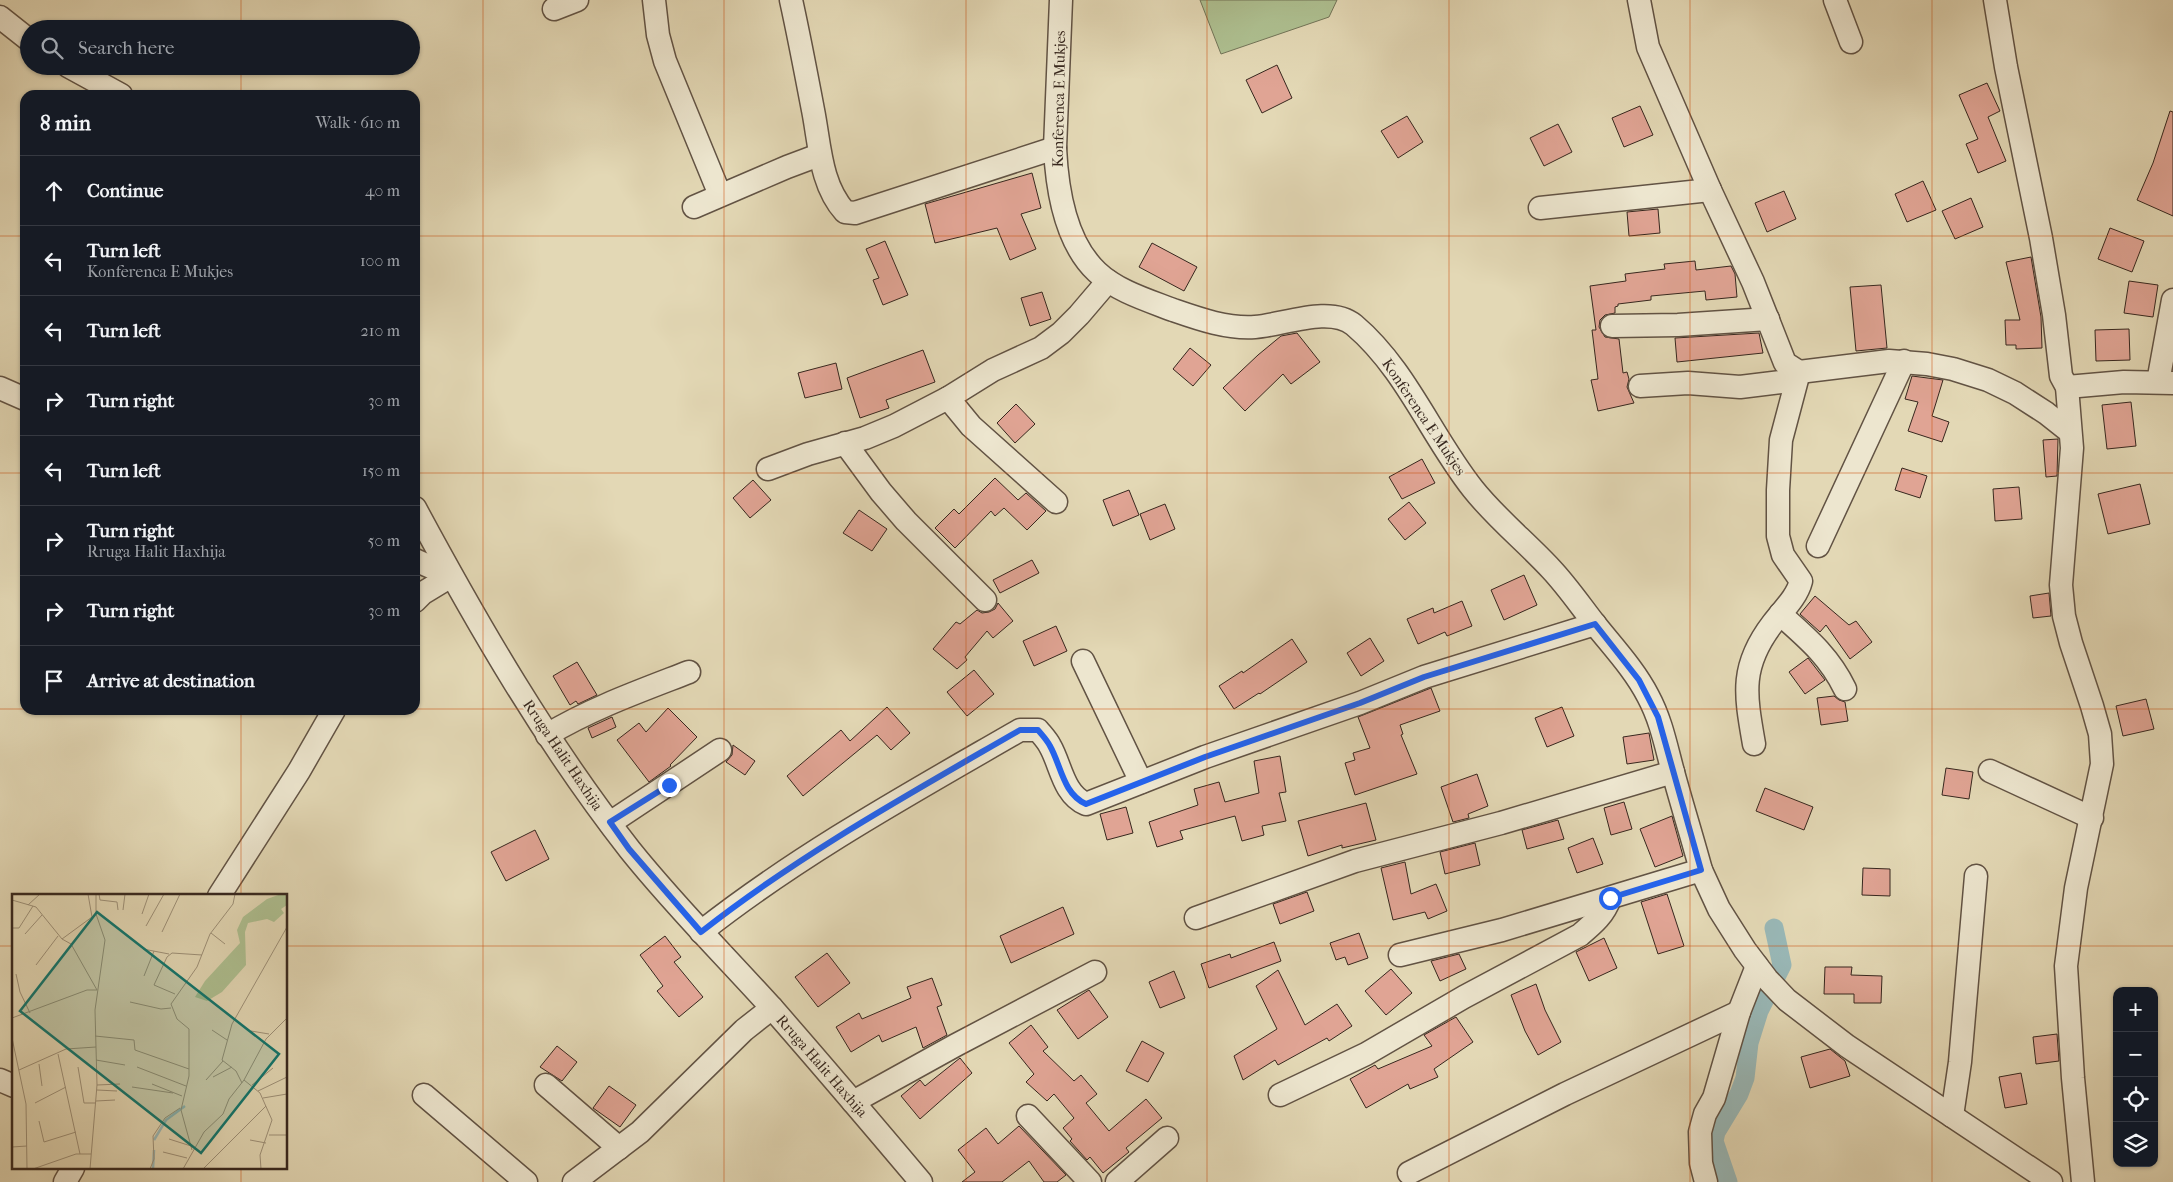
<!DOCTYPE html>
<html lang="en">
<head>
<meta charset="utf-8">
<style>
	:root { --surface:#171b24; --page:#242831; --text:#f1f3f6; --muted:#9ea1a6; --line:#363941 }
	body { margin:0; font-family:"IM FELL French Canon",serif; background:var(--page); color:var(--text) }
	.controls { position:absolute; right:15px; bottom:15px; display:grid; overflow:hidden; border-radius:10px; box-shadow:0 1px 4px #0004 }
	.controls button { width:45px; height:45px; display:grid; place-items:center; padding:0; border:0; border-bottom:1px solid var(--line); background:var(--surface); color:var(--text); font:25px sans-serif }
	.stop { position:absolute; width:15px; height:15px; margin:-11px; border:4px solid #2563eb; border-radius:50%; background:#fff }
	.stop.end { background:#2563eb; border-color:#fff; box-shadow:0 1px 5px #0008 }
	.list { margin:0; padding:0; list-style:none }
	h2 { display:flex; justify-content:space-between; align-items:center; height:65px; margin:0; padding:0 20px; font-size:21px }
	h2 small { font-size:16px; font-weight:400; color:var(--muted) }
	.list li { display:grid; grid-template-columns:32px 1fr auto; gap:15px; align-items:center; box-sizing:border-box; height:70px; padding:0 20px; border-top:1px solid var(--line) }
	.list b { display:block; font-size:19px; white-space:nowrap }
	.list p { margin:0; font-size:16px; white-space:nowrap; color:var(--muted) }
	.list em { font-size:16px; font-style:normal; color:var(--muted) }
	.icon { flex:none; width:28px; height:28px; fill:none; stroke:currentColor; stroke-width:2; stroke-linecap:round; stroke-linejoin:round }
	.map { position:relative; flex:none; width:2173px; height:1182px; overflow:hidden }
	.search { position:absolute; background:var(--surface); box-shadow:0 1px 4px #0004; left:20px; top:20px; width:400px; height:55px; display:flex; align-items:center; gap:12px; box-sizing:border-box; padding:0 18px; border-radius:28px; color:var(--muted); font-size:19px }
	.panel { position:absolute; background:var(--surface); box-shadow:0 1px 4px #0004; left:20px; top:90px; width:400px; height:625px; border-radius:15px }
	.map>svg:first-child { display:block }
	.green { fill:#aec091; stroke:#727458 }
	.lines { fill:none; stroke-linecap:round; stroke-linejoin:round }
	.canal { stroke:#99b8b7; stroke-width:19 }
	.building { fill:#e0a494; stroke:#37271e }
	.minor-casing { stroke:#625344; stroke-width:25 }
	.minor { stroke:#ede6cf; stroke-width:22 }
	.route { stroke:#2563eb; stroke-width:6 }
	.grid { fill:none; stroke:#cd520f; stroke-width:1; stroke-opacity:0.55 }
	.labels { text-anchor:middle; stroke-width:4; stroke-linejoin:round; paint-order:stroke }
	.street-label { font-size:15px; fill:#37271e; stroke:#ede6cf }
	.inset-river { fill:none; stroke:#99b8b7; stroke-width:2.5 }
	.inset-road { fill:none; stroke:#9e9179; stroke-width:1 }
	.view { fill:#0f766e; fill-opacity:0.15; stroke:#0f766e; stroke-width:2.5 }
	.inset-edge { fill:none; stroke:#37271e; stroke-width:2.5 }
</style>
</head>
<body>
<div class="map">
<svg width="2173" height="1182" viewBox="0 0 2173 1182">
	<rect width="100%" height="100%" fill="#e3d8b5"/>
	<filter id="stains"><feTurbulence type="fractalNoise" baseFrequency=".004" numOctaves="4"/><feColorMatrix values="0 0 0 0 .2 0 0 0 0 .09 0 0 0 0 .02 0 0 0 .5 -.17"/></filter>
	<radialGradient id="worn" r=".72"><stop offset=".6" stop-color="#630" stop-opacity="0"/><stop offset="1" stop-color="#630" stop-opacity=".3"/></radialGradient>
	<polygon class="green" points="1200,0 1337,0 1329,17 1221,54"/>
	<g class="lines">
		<polyline class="canal" points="1728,1182 1714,1141 1716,1132 1739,1094 1745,1078 1749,1043 1759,1011 1782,965 1774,928"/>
	</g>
	<g class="building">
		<polygon points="1277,65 1292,98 1262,113 1246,80"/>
		<polygon points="1987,83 2000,111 1988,117 2006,161 1978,173 1966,144 1978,139 1959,95"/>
		<polygon points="1640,106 1653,135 1624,147 1612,118"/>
		<polygon points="2170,111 2173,112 2173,216 2137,200 2153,163"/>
		<polygon points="1407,116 1423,142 1398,158 1381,131"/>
		<polygon points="1558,124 1572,152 1544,166 1530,138"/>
		<polygon points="1032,173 1041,208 1021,214 1036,249 1010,260 997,228 935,243 925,204"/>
		<polygon points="1923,181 1936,210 1907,222 1895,194"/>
		<polygon points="1784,191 1796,219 1767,232 1755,203"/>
		<polygon points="1971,198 1983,227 1955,239 1942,211"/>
		<polygon points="1658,209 1660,233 1629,236 1627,212"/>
		<polygon points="2110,228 2144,241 2132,272 2098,259"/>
		<polygon points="885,241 908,295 883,305 873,280 879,278 866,249"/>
		<polygon points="1152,243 1197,267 1184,291 1139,267"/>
		<polygon points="2031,257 2041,317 2042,348 2016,349 2016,345 2006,345 2005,320 2020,320 2006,262"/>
		<polygon points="1695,261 1696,270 1731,266 1735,274 1737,297 1706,300 1705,291 1651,296 1651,300 1618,304 1618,306 1615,307 1615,313 1605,315 1600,320 1599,327 1605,337 1619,339 1623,373 1627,372 1629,379 1627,387 1634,403 1598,411 1591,380 1598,379 1592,330 1596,330 1590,286 1626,281 1625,274 1665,269 1664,264"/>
		<polygon points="2129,281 2158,285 2153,317 2124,313"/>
		<polygon points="1881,285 1887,348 1856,351 1850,287"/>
		<polygon points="1042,292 1051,319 1030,326 1021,298"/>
		<polygon points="2129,329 2130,360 2096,361 2095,330"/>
		<polygon points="1297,333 1320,362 1291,384 1283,374 1245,411 1223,388 1258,355 1281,336"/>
		<polygon points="1759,333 1763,353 1677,362 1675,338"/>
		<polygon points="1190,348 1211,365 1193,386 1173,369"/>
		<polygon points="923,350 935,382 886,400 889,408 860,418 847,378"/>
		<polygon points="836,363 842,389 805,398 798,373"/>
		<polygon points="1912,376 1943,380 1932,416 1949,422 1942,442 1908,431 1918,402 1905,399"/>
		<polygon points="2131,402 2136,446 2107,449 2102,405"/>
		<polygon points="1016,404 1035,424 1015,443 997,423"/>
		<polygon points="2058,439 2057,476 2046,477 2043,440"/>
		<polygon points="1422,459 1435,483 1402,499 1389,477"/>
		<polygon points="1902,468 1927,476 1920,498 1895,490"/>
		<polygon points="995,478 1018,500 1026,493 1046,511 1027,530 1004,508 995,516 991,511 955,548 935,528 954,509 959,514"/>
		<polygon points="753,480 771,500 750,518 733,498"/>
		<polygon points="2140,484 2150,524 2108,534 2098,494"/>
		<polygon points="2019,487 2022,519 1995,521 1993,489"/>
		<polygon points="1129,490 1139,515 1113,526 1103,500"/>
		<polygon points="1409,502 1426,523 1405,540 1388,519"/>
		<polygon points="1165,504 1175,529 1150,540 1140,514"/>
		<polygon points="859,510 887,529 872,551 843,533"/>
		<polygon points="1032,560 1039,573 1000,593 993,580"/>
		<polygon points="1524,575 1537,605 1504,620 1491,590"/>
		<polygon points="2049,593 2051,616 2033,618 2030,596"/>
		<polygon points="1815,596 1849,625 1856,621 1872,642 1850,659 1826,625 1820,632 1800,614"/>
		<polygon points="1462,601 1472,626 1447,636 1445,632 1418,644 1407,619 1433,608 1434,613"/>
		<polygon points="998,603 1013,621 993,638 987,631 965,657 967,660 957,669 933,649 956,622 960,624 977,610 982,613 989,612 995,609"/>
		<polygon points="1056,626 1067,651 1034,666 1023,641"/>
		<polygon points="1370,638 1384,661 1361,676 1347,653"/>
		<polygon points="1292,639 1307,662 1260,694 1259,693 1234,709 1219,686 1242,671 1243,673"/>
		<polygon points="1808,658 1825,680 1805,694 1789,672"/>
		<polygon points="577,662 597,695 578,704 576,701 570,705 553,676"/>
		<polygon points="974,670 994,694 967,716 947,692"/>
		<polygon points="1431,688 1440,711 1400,725 1403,734 1401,735 1417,774 1355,795 1345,763 1355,760 1353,753 1370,748 1358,717"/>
		<polygon points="1834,696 1839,700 1845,702 1848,721 1821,725 1817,698"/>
		<polygon points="2146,699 2154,729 2123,736 2116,706"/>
		<polygon points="887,707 910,733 891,750 877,735 803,796 787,776 841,730 850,741"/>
		<polygon points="1562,707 1574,736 1547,747 1535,718"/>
		<polygon points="668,708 697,737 670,765 671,766 649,782 617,740 639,723 646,732"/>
		<polygon points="612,717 616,727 592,738 588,728"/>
		<polygon points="1649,733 1654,760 1627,764 1623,737"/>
		<polygon points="733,745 755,761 745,775 726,762 732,755"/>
		<polygon points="1280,756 1286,792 1279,793 1286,821 1262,826 1264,835 1242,841 1235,816 1180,831 1183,839 1157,847 1149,822 1198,805 1194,789 1219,782 1225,802 1259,793 1254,761"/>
		<polygon points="1946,768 1973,772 1969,799 1942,795"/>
		<polygon points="1477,774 1488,806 1468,814 1469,818 1453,822 1441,787"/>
		<polygon points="1765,788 1813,807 1804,830 1756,811"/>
		<polygon points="1624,802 1632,829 1611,835 1604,808"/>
		<polygon points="1366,803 1376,840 1342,848 1342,845 1308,856 1298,821"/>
		<polygon points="1126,807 1133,833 1107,840 1100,814"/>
		<polygon points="1672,816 1683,856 1655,867 1640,829"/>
		<polygon points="1558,820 1564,839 1527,849 1522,830"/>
		<polygon points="535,830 549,859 506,881 491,852"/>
		<polygon points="1593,838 1603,864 1577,873 1568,848"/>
		<polygon points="1475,843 1480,865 1445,874 1440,852"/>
		<polygon points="1405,862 1411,894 1436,884 1447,911 1428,919 1425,912 1393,920 1381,868"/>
		<polygon points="1863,868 1890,869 1890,896 1862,895"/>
		<polygon points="1307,892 1314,911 1280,924 1273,904"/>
		<polygon points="1667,894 1684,946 1658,954 1641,902"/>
		<polygon points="1063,907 1074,934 1011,963 1000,936"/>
		<polygon points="1359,933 1368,958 1348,965 1345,957 1336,960 1330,943"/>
		<polygon points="665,936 681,957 674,962 703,997 679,1017 657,991 663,986 640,955"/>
		<polygon points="1604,938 1617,968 1589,981 1576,952"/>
		<polygon points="1274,942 1281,961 1209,988 1201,964 1230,954 1231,958"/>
		<polygon points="827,953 850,983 818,1007 795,977"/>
		<polygon points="1459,954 1466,969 1440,981 1431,961"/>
		<polygon points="1825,967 1852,967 1851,975 1882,976 1881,1003 1854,1003 1854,994 1824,994"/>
		<polygon points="1391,969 1412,993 1386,1015 1365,991"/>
		<polygon points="1278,970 1305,1025 1337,1004 1352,1026 1329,1041 1327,1038 1278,1065 1275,1060 1243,1080 1234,1056 1277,1029 1256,986"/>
		<polygon points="1174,971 1185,998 1160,1008 1149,982"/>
		<polygon points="932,978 942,1005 937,1007 947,1035 923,1048 916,1027 882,1042 879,1035 851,1052 836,1027 859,1013 862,1019 911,998 907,987"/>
		<polygon points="1536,984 1545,1010 1561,1042 1538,1055 1525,1031 1511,995"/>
		<polygon points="1089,990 1108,1017 1078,1039 1057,1010"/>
		<polygon points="1456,1017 1473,1042 1434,1069 1438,1077 1410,1089 1408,1084 1366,1108 1350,1079 1375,1065 1378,1069 1432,1046 1424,1035"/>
		<polygon points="1031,1025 1048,1047 1043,1051 1074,1081 1081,1075 1097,1094 1086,1103 1109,1131 1146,1099 1162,1118 1126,1148 1129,1152 1103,1173 1090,1157 1087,1160 1070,1141 1072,1139 1063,1128 1074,1118 1054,1094 1047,1101 1026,1082 1034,1074 1009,1043"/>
		<polygon points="2057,1034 2059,1061 2036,1064 2033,1037"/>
		<polygon points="1142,1041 1164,1053 1148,1082 1126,1071"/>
		<polygon points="557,1046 577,1062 562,1081 540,1067"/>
		<polygon points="1830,1049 1845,1061 1850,1076 1810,1088 1801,1057"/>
		<polygon points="960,1058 972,1073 920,1119 901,1096 920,1080 925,1086"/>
		<polygon points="2021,1073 2027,1104 2005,1108 1999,1077"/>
		<polygon points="609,1086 636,1105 620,1127 593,1108"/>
		<polygon points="1019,1126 1066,1175 1057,1182 1044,1182 1029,1161 1002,1182 962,1182 975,1172 958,1150 986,1128 998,1144"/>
	</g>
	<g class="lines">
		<g class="minor-casing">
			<g id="minor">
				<polyline points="654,0 658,35 665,61 720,195"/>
				<path d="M791,0C799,36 806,73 813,110C820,145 820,184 845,212L855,213L1055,148"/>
				<path d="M1061,0L1055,148C1057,189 1065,242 1097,272C1117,291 1147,300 1173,310C1199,319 1227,329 1255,327C1283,325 1330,305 1354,325C1406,369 1431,436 1473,489C1496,518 1526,542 1551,569C1567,586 1580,605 1594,623C1613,647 1634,669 1648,696C1661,720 1666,746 1673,772C1682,805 1692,837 1701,870L1719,909L1745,950L1767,979L1787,1000L1847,1046L2051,1182"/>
				<polyline points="1639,0 1648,47 1710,190 1753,282 1785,363 1799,372 1889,361 1927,364 1953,369 1988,380 2015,393 2046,413 2070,432"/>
				<polyline points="1835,0 1851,42"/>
				<polyline points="1995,0 2006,67 2041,238 2054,315 2061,376 2067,387 2072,448 2061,585 2064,616 2071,643 2092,706 2100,734 2102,764 2076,888 2066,966 2073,1078 2083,1182"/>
				<polyline points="554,9 577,0"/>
				<polyline points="0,17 29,40"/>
				<polyline points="68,66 121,95"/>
				<polyline points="694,207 787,167 819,155"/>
				<polyline points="1540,208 1710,190"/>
				<polyline points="1612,326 1678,325 1768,319"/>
				<polyline points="2158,382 2173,300"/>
				<polyline points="1640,386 1688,383 1740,387 1781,382 1799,372"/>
				<polyline points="2067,387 2124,382 2173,383"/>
				<polyline points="0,388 25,399"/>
				<polyline points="948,398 971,426 1056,502"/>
				<polyline points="845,443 881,492 906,521 985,600"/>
				<polyline points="768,469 808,454 865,438 894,426 948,398 993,370 1041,348 1061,333 1079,315 1108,281"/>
				<path d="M415,508C479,627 547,744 630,850C674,905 724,955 772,1008C822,1065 872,1124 921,1182"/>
				<polyline points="1818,546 1904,361"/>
				<polyline points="415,560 451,576"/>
				<polyline points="415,601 423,593 451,576"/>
				<path d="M1780,614C1807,638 1829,656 1845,689"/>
				<polyline points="1083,661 1141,782"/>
				<path d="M547,735C592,708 640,691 689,672"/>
				<path d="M1754,744C1745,693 1740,666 1773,623C1783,610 1797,597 1801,581L1783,555L1778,536V490L1781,440L1799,372"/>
				<polyline points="1990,771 2092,818"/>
				<polyline points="610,823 720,750"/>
				<polyline points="219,896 299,771 334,710"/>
				<polyline points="1196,918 1355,861 1501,823 1673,772"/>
				<path d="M701,932C800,854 911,793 1020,730H1038C1042,735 1047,740 1050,746C1061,765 1063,794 1086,804L1205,757L1360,703L1424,677L1595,624"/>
				<polyline points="1400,955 1502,930 1701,870"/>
				<polyline points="0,1080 14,1086"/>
				<polyline points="546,1085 619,1148"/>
				<polyline points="424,1095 526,1182"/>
				<path d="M1280,1095L1366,1054L1464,997L1580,935C1593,924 1604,915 1610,898"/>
				<polyline points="853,1102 956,1045 1095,972"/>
				<polyline points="1028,1116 1090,1182"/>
				<polyline points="1952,1116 1960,1062 1976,876"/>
				<polyline points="1409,1173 1565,1094 1739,1012"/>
				<polyline points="65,1182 73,1168"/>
				<polyline points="574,1182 640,1132 744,1030 772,1008"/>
				<polyline points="1117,1182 1167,1138"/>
				<polyline points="1706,1182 1701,1163 1700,1132 1705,1114 1714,1098 1739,1012 1757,966"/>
			</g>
		</g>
		<use href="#minor" class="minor"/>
	</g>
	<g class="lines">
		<path class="route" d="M669,785L610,822L629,849L701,932C800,854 911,793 1020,730H1038C1042,735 1047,740 1050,746C1061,765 1063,794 1086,804L1205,757L1360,703L1424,677L1595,624L1639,680L1658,717L1701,870L1610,898"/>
	</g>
	<path class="grid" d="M241,0V29M483,0V1182M724,0V1182M966,0V1182M1207,0V1182M1449,0V1182M1690,0V1182M1932,0V1182M241,66V95M0,236H25M415,236H2173M0,473H25M415,473H2173M0,709H25M415,709H2173M241,710V896M0,946H14M286,946H2173M241,1168V1182"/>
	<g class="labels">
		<g class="street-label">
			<text transform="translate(1059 99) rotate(-89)" y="5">Konferenca E Mukjes</text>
			<text transform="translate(1424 417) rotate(56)" y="5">Konferenca E Mukjes</text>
			<text transform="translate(563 755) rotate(56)" y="5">Rruga Halit Haxhija</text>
			<text transform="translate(822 1066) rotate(49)" y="5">Rruga Halit Haxhija</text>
		</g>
	</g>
	<g transform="translate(12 894)">
		<rect width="275" height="275" fill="#e3d8b5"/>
		<path d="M269,0H275V11L269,15L272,19L262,28L255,25L236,29L233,38L234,71L210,98L195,107L183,103L193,87L228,49L225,36L231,23L255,5Z" fill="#aec091"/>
		<path class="inset-river" d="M142,246L154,226L173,212M141,275L142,256"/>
		<path class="inset-road" d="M87,0L88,6L105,8L106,16M0,6L24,13L50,45L80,23L76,0M16,11L28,0M111,16L113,0M130,20L137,0M134,32L152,0M0,34H7L21,12M150,38L168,0M199,39L213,50M13,40L30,21M131,55L157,60M24,71L46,42M4,80L8,98L18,119M132,82L142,57M163,100L142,91L155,63L160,59L190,61M118,108L149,115L159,114M0,124L75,96H85L59,50L50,45M200,136L215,146M239,137L257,140M83,142L122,146L123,156L177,175M0,144L14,210L15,275M46,160L68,260M84,166L113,171M27,170L30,192M66,173L72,209H84M125,173L174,192M7,176L54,155L84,153M201,183L220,173M194,186L211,167M232,186L248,199L260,226L248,261L249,275M230,189L224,177L210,166L220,130L275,33M140,190L170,202M85,191L108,190M240,191L261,174M120,193L161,199M85,196L105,197M246,197L275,183M251,204L275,200M84,207L103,206M23,209L54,193M27,227L32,248L64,238M257,241H275M157,245L179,252M238,246L254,249M0,253L15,252M180,256L169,216L177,182V135L165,125L159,110L185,73L198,40L221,10L223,0M151,258L175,264M21,275L64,260H79M78,275L85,191L83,116L93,46L84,20V0M138,275L142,265L141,242L153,224L168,214M171,275L192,238L211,220L217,205L232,186L254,145L275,124M191,275L254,212"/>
		<path class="view" d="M85,18L267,160L189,259L8,117Z"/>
		<rect width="275" height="275" class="inset-edge"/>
	</g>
	<rect width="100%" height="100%" filter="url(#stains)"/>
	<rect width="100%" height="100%" fill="url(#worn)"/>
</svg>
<div class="controls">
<button>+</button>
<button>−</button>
<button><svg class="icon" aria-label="locate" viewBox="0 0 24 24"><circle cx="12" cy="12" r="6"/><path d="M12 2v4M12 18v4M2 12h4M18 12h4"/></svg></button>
<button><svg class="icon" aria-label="layers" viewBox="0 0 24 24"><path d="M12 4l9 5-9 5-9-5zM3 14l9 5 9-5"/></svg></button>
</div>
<div class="stop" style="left:1610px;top:898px"></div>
<div class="stop end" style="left:669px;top:785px"></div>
<div class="search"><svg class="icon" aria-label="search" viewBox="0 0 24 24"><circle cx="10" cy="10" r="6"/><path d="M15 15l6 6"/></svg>Search here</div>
<section class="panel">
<h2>8 min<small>Walk · 610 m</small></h2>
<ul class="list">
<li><svg class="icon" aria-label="ahead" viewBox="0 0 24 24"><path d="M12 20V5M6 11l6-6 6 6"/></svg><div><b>Continue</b></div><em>40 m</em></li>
<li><svg class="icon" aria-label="left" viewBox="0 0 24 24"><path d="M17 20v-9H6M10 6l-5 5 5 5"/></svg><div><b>Turn left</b><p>Konferenca E Mukjes</p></div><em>100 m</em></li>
<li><svg class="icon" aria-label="left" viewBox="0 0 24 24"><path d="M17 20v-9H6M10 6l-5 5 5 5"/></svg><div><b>Turn left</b></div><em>210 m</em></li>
<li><svg class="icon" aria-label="right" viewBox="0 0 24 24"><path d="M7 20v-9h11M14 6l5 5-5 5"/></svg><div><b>Turn right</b></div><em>30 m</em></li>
<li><svg class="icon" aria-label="left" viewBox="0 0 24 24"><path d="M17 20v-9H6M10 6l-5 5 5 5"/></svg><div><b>Turn left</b></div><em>150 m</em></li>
<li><svg class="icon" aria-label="right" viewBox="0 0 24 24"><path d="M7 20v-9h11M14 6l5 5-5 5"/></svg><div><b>Turn right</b><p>Rruga Halit Haxhija</p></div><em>50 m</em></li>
<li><svg class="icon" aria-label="right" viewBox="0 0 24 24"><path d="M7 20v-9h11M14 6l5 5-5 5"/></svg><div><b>Turn right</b></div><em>30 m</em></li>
<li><svg class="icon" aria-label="arrive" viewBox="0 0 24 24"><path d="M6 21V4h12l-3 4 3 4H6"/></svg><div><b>Arrive at destination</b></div></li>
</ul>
</section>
</div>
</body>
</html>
